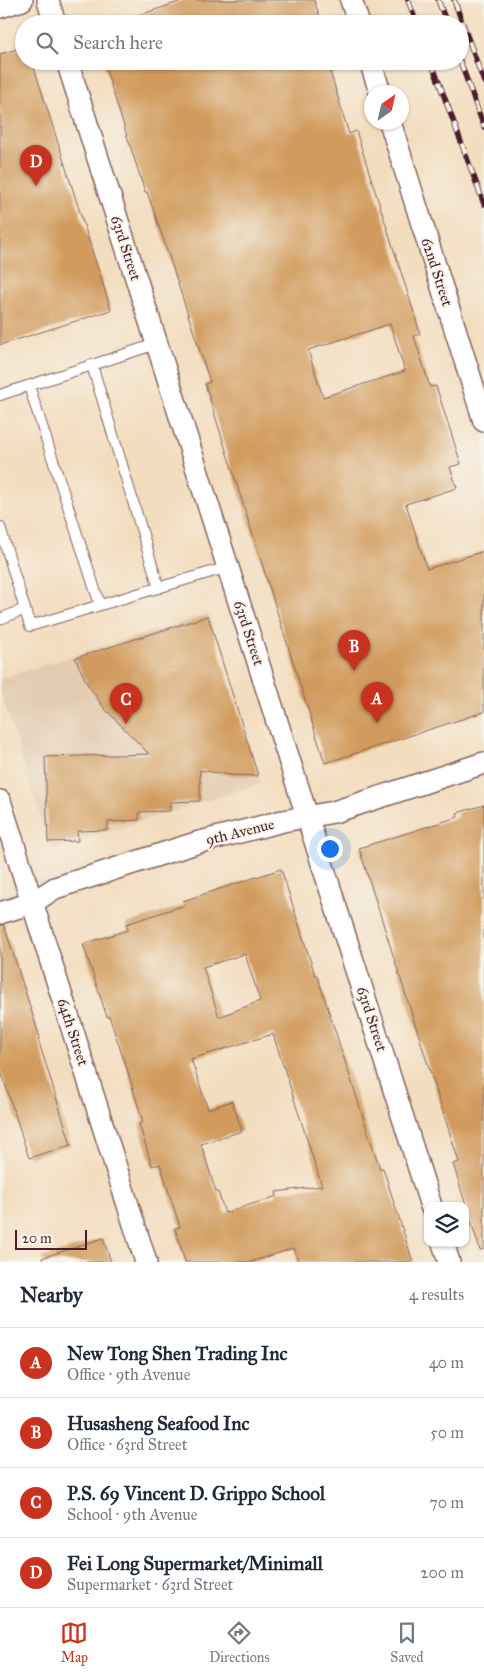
<!DOCTYPE html>
<html lang="en">
<head>
<meta charset="utf-8">
<style>
	:root { --surface:#fff; --page:#f2f2f3; --text:#1f2937; --muted:#747a83; --line:#e0e1e3; --accent:#c8321e }
	body { margin:0; font-family:"IM FELL Great Primer",serif; background:var(--page); color:var(--text) }
	.controls { position:absolute; right:15px; bottom:15px; display:grid; overflow:hidden; border-radius:10px; box-shadow:0 1px 4px #0004 }
	.controls button { width:45px; height:45px; display:grid; place-items:center; padding:0; border:0; border-bottom:1px solid var(--line); background:var(--surface); color:var(--text); font:25px sans-serif }
	.compass { position:absolute; left:364px; top:85px; width:45px; height:45px; border-radius:50%; background:var(--surface); box-shadow:0 1px 4px #0004; rotate:34deg }
	.scale { position:absolute; left:15px; bottom:12px; width:72px; box-sizing:border-box; padding-left:5px; border:2px solid #4a1f2b; border-top:0; font-size:14px; line-height:18px; white-space:nowrap; color:#4a1f2b; -webkit-text-stroke:4px #f7f3e8; paint-order:stroke }
	.you { position:absolute; left:329px; top:848px; width:18px; height:18px; margin:-12px; border:4px solid #fff; border-radius:50%; background:#1a73e8; box-shadow:0 0 0 8px #1a73e833 }
	.badge { display:grid; place-items:center; width:32px; height:32px; border-radius:50%; background:var(--accent); color:#fff; font-size:16px; font-weight:700 }
	.pin { position:absolute; translate:-50% -41px; filter:drop-shadow(0 1px 2px #0008) }
	.pin::after { content:''; position:absolute; top:26px; width:18px; height:15px; background:inherit; clip-path:polygon(0 0,100% 0,50% 100%) }
	.list { margin:0; padding:0; list-style:none }
	h2 { display:flex; justify-content:space-between; align-items:center; height:65px; margin:0; padding:0 20px; font-size:21px }
	h2 small { font-size:16px; font-weight:400; color:var(--muted) }
	.list li { display:grid; grid-template-columns:32px 1fr auto; gap:15px; align-items:center; box-sizing:border-box; height:70px; padding:0 20px; border-top:1px solid var(--line) }
	.list b { display:block; font-size:19px; white-space:nowrap }
	.list p { margin:0; font-size:16px; white-space:nowrap; color:var(--muted) }
	.list em { font-size:16px; font-style:normal; color:var(--muted) }
	.icon { flex:none; width:28px; height:28px; fill:none; stroke:currentColor; stroke-width:2; stroke-linecap:round; stroke-linejoin:round }
	.map { position:relative; flex:none; width:484px; height:1262px; overflow:hidden }
	.search { position:absolute; background:var(--surface); box-shadow:0 1px 4px #0004; left:15px; right:15px; top:15px; height:55px; display:flex; align-items:center; gap:12px; box-sizing:border-box; padding:0 18px; border-radius:28px; color:var(--muted); font-size:19px }
	.sheet { height:345px; background:var(--surface) }
	nav { display:flex; justify-content:space-around; align-items:center; box-sizing:border-box; height:70px; border-top:1px solid var(--line); background:var(--surface); font-size:14px; color:var(--muted) }
	nav a { display:grid; justify-items:center; gap:2px }
	nav .on { color:var(--accent) }
	.map>svg:first-child { display:block }
	.built { fill:#e3ccb2 }
	.building { fill:#d19b5d; fill-rule:evenodd }
	.lines { fill:none; stroke-linecap:round; stroke-linejoin:round }
	.lane-casing { stroke:#85625f; stroke-width:12 }
	.street-casing { stroke:#85625f; stroke-width:24 }
	.lane { stroke:#fff; stroke-width:10 }
	.street { stroke:#fff; stroke-width:21 }
	.rail-casing { stroke:#4a1f2b; stroke-width:5.5 }
	.rail { stroke:#f7f3e8; stroke-width:4; stroke-dasharray:11; stroke-linecap:butt }
	.labels { text-anchor:middle; stroke-width:4; stroke-linejoin:round; paint-order:stroke }
	.street-label { font-size:15px; fill:#4a1f2b; stroke:#f7f3e8 }
</style>
</head>
<body>
<div class="map">
<svg width="484" height="1262" viewBox="0 0 484 1262">
	<rect width="100%" height="100%" fill="#f7f3e8"/>
	<filter id="ink" filterUnits="userSpaceOnUse"><feTurbulence type="fractalNoise" baseFrequency=".02" numOctaves="2"/><feDisplacementMap in="SourceGraphic" scale="10" xChannelSelector="R" yChannelSelector="G"/><feConvolveMatrix kernelMatrix="1 2 1 2 8 2 1 2 1" color-interpolation-filters="sRGB"/></filter>
	<filter id="wash" filterUnits="userSpaceOnUse"><feTurbulence type="fractalNoise" baseFrequency=".0096" numOctaves="4" result="noise"/><feDisplacementMap in="SourceGraphic" scale="20" xChannelSelector="R" yChannelSelector="G"/><feGaussianBlur stdDeviation="1.12" result="paint"/><feColorMatrix in="noise" values="0 0 0 0 0 0 0 0 0 0 0 0 0 0 0 0 0 1.4 0 .05"/><feComposite in="paint" operator="in"/></filter>
	<g filter="url(#wash)">
		<rect width="100%" height="100%" fill="#f3ddbf"/>
		<polygon class="built" points="207,613 261,783 51,850 0,690 0,679"/>
		<g id="blocks">
			<g class="building">
				<polygon points="185,0 314,0 322,24 125,24 124,20"/>
				<polygon points="24,47 24,61 32,61 111,310 0,345 0,54"/>
				<path d="M103,61H327L349,134L356,131L415,316L420,334L414,336L430,387L436,386L461,464L450,467L457,488L406,504L427,569L484,551V712L325,763L205,384L210,382L164,241L147,192H145ZM390,324L405,371L323,397L308,350Z"/>
				<polygon points="208,616 258,776 230,775 200,770 200,801 170,802 170,811 139,812 139,820 108,822 108,830 77,831 78,841 48,842 45,757 149,754 104,708 88,685 75,658"/>
				<polygon points="484,805 484,1249 480,1250 453,1164 459,1162 359,848 458,817 457,813"/>
				<path d="M281,869L315,975H317L380,1169L383,1168L413,1262H298L294,1248L251,1262H185L175,1228L180,1227L160,1164L152,1166L139,1124L143,1122L127,1069L109,1016L107,1017L83,944L128,930L126,924L185,905L183,901ZM245,954L260,1001L219,1017L203,967ZM273,1034L322,1186L276,1192L277,1196L225,1213L218,1192H216L201,1144L242,1131L232,1101L208,1109L191,1059Z"/>
				<polygon points="4,925 40,1038 38,1039 71,1145 29,1158 0,1068 0,926"/>
				<polygon points="103,1238 111,1262 43,1262 42,1258"/>
			</g>
		</g>
	</g>
	<g filter="url(#ink)">
		<use href="#blocks" fill-opacity="0" stroke="#85625f" stroke-width="1"/>
		<g class="lines">
			<g class="lane-casing">
				<g id="lane">
					<polyline points="92,365 156,344"/>
					<polyline points="29,386 100,605"/>
					<polyline points="0,395 92,365 159,588"/>
					<polyline points="0,527 30,626 228,567"/>
					<polyline points="0,619 25,609"/>
				</g>
			</g>
			<g class="street-casing">
				<g id="street">
					<polyline points="48,0 55,24"/>
					<polyline points="351,0 359,24"/>
					<polyline points="0,7 22,0"/>
					<polyline points="67,61 431,1206"/>
					<polyline points="370,61 380,92"/>
					<polyline points="390,122 484,421"/>
					<polyline points="0,801 146,1262"/>
					<polyline points="0,913 32,903 55,888 196,843 283,821 334,812 484,763"/>
					<polyline points="443,1243 449,1262"/>
				</g>
			</g>
			<use href="#lane" class="lane"/>
			<use href="#street" class="street"/>
			<g class="rail-casing">
				<g id="rail">
					<polyline points="408,0 417,24"/>
					<polyline points="438,0 447,24"/>
					<polyline points="454,0 484,82"/>
					<polyline points="431,61 484,204"/>
					<polyline points="460,61 484,127"/>
				</g>
			</g>
			<use href="#rail" class="rail"/>
		</g>
	</g>
	<g class="labels">
		<g class="street-label">
			<text transform="translate(126 248) rotate(72)" y="5">63rd Street</text>
			<text transform="translate(437 272) rotate(72)" y="5">62nd Street</text>
			<text transform="translate(249 633) rotate(72)" y="5">63rd Street</text>
			<text transform="translate(240 832) rotate(-14)" y="5">9th Avenue</text>
			<text transform="translate(372 1019) rotate(72)" y="5">63rd Street</text>
			<text transform="translate(73 1032) rotate(72)" y="5">64th Street</text>
		</g>
	</g>
</svg>
<div class="controls">
<button><svg class="icon" aria-label="layers" viewBox="0 0 24 24"><path d="M12 4l9 5-9 5-9-5zM3 14l9 5 9-5"/></svg></button>
</div>
<svg class="compass" viewBox="-18 -18 36 36"><path d="M0-13l5 13h-10z" fill="#e53935"/><path d="M0 13l5-13h-10z" fill="#747a83"/></svg>
<div class="scale">20 m</div>
<div class="you"></div>
<div class="pin badge" style="left:377px;top:723px">A</div>
<div class="pin badge" style="left:354px;top:671px">B</div>
<div class="pin badge" style="left:126px;top:724px">C</div>
<div class="pin badge" style="left:36px;top:186px">D</div>
<div class="search"><svg class="icon" aria-label="search" viewBox="0 0 24 24"><circle cx="10" cy="10" r="6"/><path d="M15 15l6 6"/></svg>Search here</div>
</div>
<section class="sheet">
<h2>Nearby<small>4 results</small></h2>
<ul class="list">
<li><span class="badge">A</span><div><b>New Tong Shen Trading Inc</b><p>Office · 9th Avenue</p></div><em>40 m</em></li>
<li><span class="badge">B</span><div><b>Husasheng Seafood Inc</b><p>Office · 63rd Street</p></div><em>50 m</em></li>
<li><span class="badge">C</span><div><b>P.S. 69 Vincent D. Grippo School</b><p>School · 9th Avenue</p></div><em>70 m</em></li>
<li><span class="badge">D</span><div><b>Fei Long Supermarket/Minimall</b><p>Supermarket · 63rd Street</p></div><em>200 m</em></li>
</ul>
</section>
<nav>
<a class="on"><svg class="icon" aria-label="map" viewBox="0 0 24 24"><path d="M3 6l6-2 6 2 6-2v14l-6 2-6-2-6 2zM9 4v14M15 6v14"/></svg>Map</a>
<a><svg class="icon" aria-label="directions" viewBox="0 0 24 24"><path d="M12 3l9 9-9 9-9-9zM9 14v-3h6M13 9l2 2-2 2"/></svg>Directions</a>
<a><svg class="icon" aria-label="saved" viewBox="0 0 24 24"><path d="M7 4h10v16l-5-4-5 4z"/></svg>Saved</a>
</nav>
</body>
</html>
